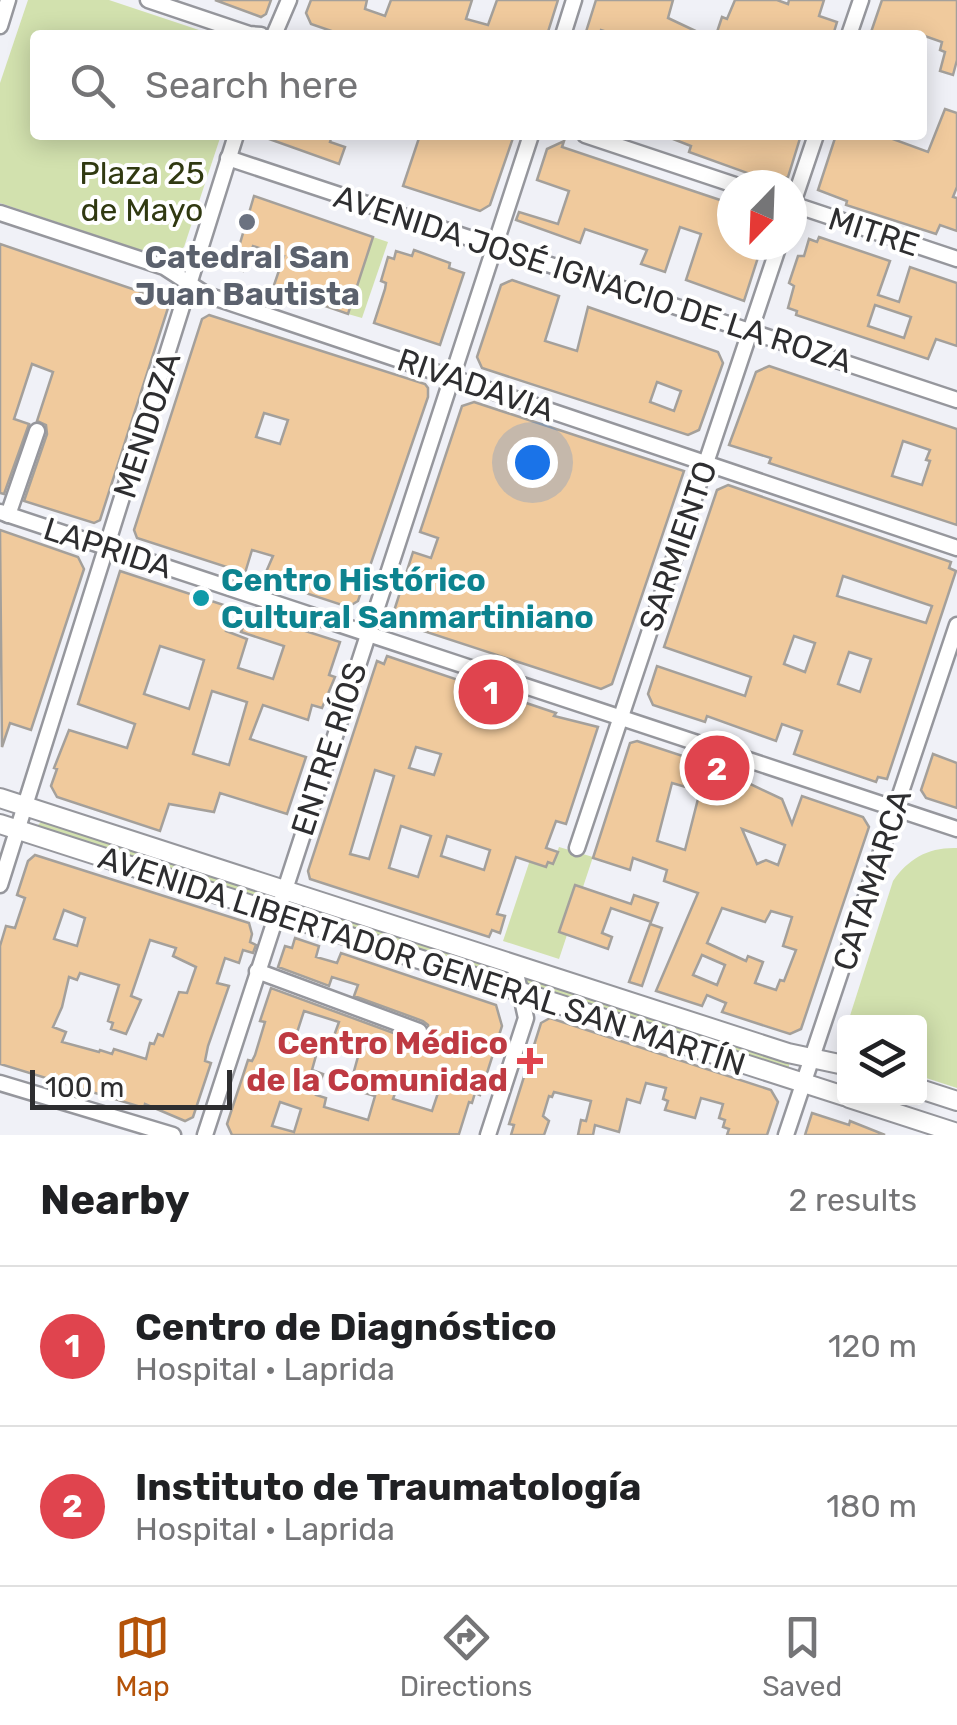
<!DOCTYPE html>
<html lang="en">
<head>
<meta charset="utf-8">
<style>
	:root { --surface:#fff; --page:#f6f6f6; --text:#202124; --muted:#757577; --line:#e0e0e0; --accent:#b45309 }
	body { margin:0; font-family:Rubik,sans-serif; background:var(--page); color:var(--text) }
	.controls { position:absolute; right:30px; bottom:30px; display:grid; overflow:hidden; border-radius:10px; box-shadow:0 5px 25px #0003 }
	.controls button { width:90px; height:90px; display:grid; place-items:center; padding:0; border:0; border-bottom:2px solid var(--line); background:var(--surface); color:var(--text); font:50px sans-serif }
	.compass { position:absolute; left:717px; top:170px; width:90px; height:90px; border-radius:50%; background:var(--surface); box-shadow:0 5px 25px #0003; rotate:203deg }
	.scale { position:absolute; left:30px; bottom:25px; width:202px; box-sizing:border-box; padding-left:10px; border:5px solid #2e2e30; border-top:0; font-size:28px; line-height:35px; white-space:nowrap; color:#2e2e30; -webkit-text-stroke:8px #fff; paint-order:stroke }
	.you { position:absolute; left:532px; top:462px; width:35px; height:35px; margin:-25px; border:8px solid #fff; border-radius:50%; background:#1a73e8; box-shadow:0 0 0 15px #1a73e833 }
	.badge { display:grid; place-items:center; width:65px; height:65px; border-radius:50%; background:var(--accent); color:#fff; font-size:32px; font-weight:700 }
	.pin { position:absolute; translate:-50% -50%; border:5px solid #fff; box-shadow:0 2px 10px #0006 }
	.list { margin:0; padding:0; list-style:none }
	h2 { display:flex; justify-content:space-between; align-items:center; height:130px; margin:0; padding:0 40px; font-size:42px }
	h2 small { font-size:32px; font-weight:400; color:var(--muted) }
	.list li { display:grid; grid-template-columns:65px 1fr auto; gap:30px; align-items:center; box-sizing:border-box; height:160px; padding:0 40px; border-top:2px solid var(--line) }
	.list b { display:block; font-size:38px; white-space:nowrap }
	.list p { margin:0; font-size:32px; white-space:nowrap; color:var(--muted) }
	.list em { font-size:32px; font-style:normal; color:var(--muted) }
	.icon { flex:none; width:55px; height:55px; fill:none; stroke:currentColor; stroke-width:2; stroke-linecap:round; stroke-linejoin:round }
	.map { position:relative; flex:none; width:957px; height:1135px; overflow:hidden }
	.search { position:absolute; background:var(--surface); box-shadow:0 5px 25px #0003; left:30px; right:30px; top:30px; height:110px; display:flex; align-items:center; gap:25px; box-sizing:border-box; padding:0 35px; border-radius:10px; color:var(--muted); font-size:38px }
	.sheet { height:450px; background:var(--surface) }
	nav { display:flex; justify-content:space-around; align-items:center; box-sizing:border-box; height:140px; border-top:2px solid var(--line); background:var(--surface); font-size:28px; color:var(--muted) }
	nav a { display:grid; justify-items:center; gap:5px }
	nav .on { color:var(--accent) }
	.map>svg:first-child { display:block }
	.green { fill:#d2e1ae }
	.building { fill:#f0ca9d; stroke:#a4a09b; stroke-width:2.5; fill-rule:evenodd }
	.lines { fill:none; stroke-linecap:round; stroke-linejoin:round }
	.minor-casing { stroke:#96979d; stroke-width:19 }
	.major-casing { stroke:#96979d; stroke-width:22 }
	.minor { stroke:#fff; stroke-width:14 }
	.major { stroke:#fff; stroke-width:18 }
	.worship-dot { fill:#6b7280; stroke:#fff; stroke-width:4 }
	.culture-dot { fill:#0f9aa8; stroke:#fff; stroke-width:4 }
	.health-dot { fill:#e0444e; stroke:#fff; stroke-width:4 }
	.labels { text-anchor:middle; stroke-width:8; stroke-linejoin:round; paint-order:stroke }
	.park-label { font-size:32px; fill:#303911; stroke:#fff }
	.street-label { font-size:32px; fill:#2e2e30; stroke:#fff }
	.worship-label { font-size:32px; font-weight:bold; fill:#5b616d; stroke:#fff }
	.culture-label { font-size:32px; font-weight:bold; fill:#0d838f; stroke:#fff; text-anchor:start }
	.health-label { font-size:32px; font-weight:bold; fill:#be3a42; stroke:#fff; text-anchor:end }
</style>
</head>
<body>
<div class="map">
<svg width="957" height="1135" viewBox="0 0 957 1135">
	<rect width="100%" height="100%" fill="#f0f1f7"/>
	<g class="green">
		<polygon points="28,0 109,0 214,35 35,35 35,135 221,135 184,247 171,255 160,257 0,203 0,83"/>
		<polygon points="373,237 388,242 362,318 348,314"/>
		<polygon points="43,820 263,891 264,896 260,900 39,829 38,825"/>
		<polygon points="559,847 593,857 583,887 575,885 559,931 567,935 559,959 503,941 531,857 553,864"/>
		<path d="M957,848V1088L920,1076V1022H848L893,881C909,858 929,847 957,848Z"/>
		<polygon points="295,901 507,970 508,976 504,979 292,911 292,904"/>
		<polygon points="527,978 789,1061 789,1067 788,1069 526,986"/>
	</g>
	<g class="building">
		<polygon points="215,0 271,0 266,14 261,17"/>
		<polygon points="311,0 367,0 365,9 385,16 391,0 472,0 466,19 488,25 497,0 558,0 547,35 343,35 311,24 306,13"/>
		<polygon points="596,0 673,0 668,18 704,35 616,35 601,30 599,35 585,35"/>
		<polygon points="735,0 777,0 788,4 789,0 824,0 819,16 837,22 833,35 716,35 722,17 727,19"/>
		<polygon points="882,0 957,0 957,60 953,75 940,71 945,52 940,50 942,42 922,35 870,35"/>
		<polygon points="945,109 957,113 957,187 953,197 957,198 957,231 940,225 936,234 846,205 847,201 818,190 836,135 882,135 928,152"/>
		<polygon points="258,135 332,135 330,142 345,147 339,164"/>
		<polygon points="420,135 514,135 490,205 480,211 403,186"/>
		<polygon points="663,135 801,135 788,177 775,183 689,152 691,146"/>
		<polygon points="564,141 562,147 732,204 732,245 762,245 744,301 686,280 701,234 680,227 665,272 641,264 647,250 585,229 580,243 516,220 519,212 558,224 569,191 537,180 547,149"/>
		<polygon points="254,196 373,237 348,314 273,288 284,256 253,246 243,271 233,267"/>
		<path d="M819,237L890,261L878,295L899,302L910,267L957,283V346L936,339L928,359L796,315L797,311L788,308L794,286L789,283L798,256H804L809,239L817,242ZM875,305L911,317L904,338L868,326Z"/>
		<polygon points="0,244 165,300 168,308 100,520 94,523 24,501 47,434 46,425 37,421 53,372 32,364 14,419 29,424 4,494 0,493"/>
		<polygon points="414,250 450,263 449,268 464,273 440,345 374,323 385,289 386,283 381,281 388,257 394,259 396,251 412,256"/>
		<path d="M512,280L559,296L545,341L577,351L588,307L718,352L723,363L699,430L688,435L482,368L477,357L501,285ZM657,382L681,391L674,411L650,402Z"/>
		<path d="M209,315L425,384L428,388V397L358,601L348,607L263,579L273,556L252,550L245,573L137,538L134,530L202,319ZM264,413L288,420L280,444L256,437Z"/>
		<path d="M769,366L957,429V525L769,463L771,458L729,445L756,372ZM903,441L930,450L926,460L930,461L922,485L892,476Z"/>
		<polygon points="474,402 684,471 612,684 601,689 396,622 393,614 413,552 431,558 438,538 420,532 462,406"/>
		<path d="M728,485L951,562L949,568L956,571L887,779L878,777L876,782L794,754L802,731L782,724L776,741L707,716L705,722L653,705L648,694L657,666L745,696L751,677L664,647L717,490ZM843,576L932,606L926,623L837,596ZM794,636L815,643L805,672L784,664ZM849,652L871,659L860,692L838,684Z"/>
		<polygon points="0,530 78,557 84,569 31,730 10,723 2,747"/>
		<path d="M120,571L233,608L226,631L247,639L238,668L273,679L284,646L241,632L249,613L340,642L329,675L335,677L322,708L312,705L308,720L263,705L250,739L306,757L287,814L220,793L214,812L169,804L160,831L57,797L51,786L57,769L54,768L69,730L127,748L135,724L78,704ZM160,646L204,660L189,709L144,694ZM212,691L247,702L229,765L193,754Z"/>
		<path d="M387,656L556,713L554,716L598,727L566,824L556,821L546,848L558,852L553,864L548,862L546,867L516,857L497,914L505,916L500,933L492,930L489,937L310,879L308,871L377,661L384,664ZM416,747L441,754L434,775L409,768ZM375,770L394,776L369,859L350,854ZM401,826L431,836L418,877L389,868ZM447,836L490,850L484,870L441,856Z"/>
		<path d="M637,741L710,765L709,767L750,779L748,783L782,799L792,824L802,796L863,817L869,827L801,1029L790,1034L722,1012L726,1003L707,995L702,1006L656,991L698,893L664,881L667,870L633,858L630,870L593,858L630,743ZM672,783L700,791L685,850L657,841ZM742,829L785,845L778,865L766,860L757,864ZM722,908L765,922L771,911L792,917L783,946L796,950L784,981L780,980L776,990L755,983L763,962L748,956L746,961L707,943ZM702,955L725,965L717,985L693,975Z"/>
		<polygon points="933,754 957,763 957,808 926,798 921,790"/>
		<path d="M35,855L249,923L252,934L250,942L256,945L253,953L243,950L239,963L225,958L217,983L229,986L208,1046L205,1061L211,1063L193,1117L185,1121L145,1104L144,1108L0,1064V946L6,926L15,928L25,898L17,895L28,861ZM64,910L85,918L77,946L54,939ZM150,940L176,948L173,956L196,967L187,993L179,992L163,1036L158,1034L154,1044L150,1043L146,1059L114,1049L112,1054L100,1050L99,1052L62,1042L66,1032L53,1027L62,1007L69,977L77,980L80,973L119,985L108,1021L113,1023L111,1029L126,1034L141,1000L131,996Z"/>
		<polygon points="575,885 631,904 634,895 658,903 651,922 611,908 602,933 612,937 608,949 559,932"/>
		<polygon points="650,924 662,928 642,986 629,982"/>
		<path d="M295,938L319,946L316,957L337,963L341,953L496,1005L502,1026L480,1095L475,1093L472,1103L469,1102L459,1134L232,1135L227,1124L248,1060L252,1061L255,1055L265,1022L260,1021L271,988L415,1041L425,1040L429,1034L428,1025L423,1021L354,996L358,985L332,977L329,986L278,967L285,946L292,948ZM304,1011L339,1022L331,1044L359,1053L351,1082L363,1086L361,1092L375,1096L368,1120L324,1107L326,1098L316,1095L323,1074L312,1070L317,1052L293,1045ZM401,1076L439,1090L432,1111L393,1099ZM280,1102L301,1109L294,1132L272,1126Z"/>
		<polygon points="550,1018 771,1090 778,1102 767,1135 727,1135 729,1129 723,1127 725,1120 719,1118 723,1104 701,1098 695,1118 665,1110 668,1101 663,1099 666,1088 646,1083 640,1103 627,1099 619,1132 595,1125 593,1135 578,1135 581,1120 586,1121 591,1101 554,1092 552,1097 549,1096 543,1116 549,1121 544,1135 511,1135 514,1125 509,1124 541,1023"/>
		<polygon points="812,1113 849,1125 850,1121 885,1135 805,1135"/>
	</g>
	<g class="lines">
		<g class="minor-casing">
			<g id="minor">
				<polyline points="148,0 249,34 261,35"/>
				<polyline points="0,26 8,0"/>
				<polyline points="274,35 289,0"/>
				<polyline points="563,35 574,0"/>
				<polyline points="849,35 861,0"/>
				<polyline points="585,135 735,185"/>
				<polyline points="228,158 957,400"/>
				<polyline points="792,204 957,259"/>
				<polyline points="792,206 816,135"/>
				<polyline points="0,213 164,267 207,295 957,548"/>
				<polyline points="0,512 957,829"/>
				<polyline points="8,515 37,431"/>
				<polyline points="577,848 779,245"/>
				<polyline points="0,885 236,135"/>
				<polyline points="257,971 419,1031"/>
				<polyline points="0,1083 173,1135"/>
				<polyline points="205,1135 531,135"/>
				<polyline points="488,1135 526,1018 514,964"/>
				<polyline points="786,1135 957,625"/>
			</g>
		</g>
		<g class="major-casing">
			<g id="major">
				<polyline points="0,798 788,1053 844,1065"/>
				<polyline points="0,824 844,1096"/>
				<polyline points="920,1089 957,1101"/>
				<polyline points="849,1098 957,1133"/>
			</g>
		</g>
		<use href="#minor" class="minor"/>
		<use href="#major" class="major"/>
	</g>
	<circle class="worship-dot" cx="247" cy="222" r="10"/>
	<circle class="culture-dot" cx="201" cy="598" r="10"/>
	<path class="health-dot" d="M525 1046h10v10h10v10h-10v10h-10v-10h-10v-10h10z"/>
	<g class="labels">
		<g class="park-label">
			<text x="142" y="184">Plaza 25<tspan x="142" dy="37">de Mayo</tspan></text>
		</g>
		<g class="street-label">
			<text transform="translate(874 232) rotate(18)" y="11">MITRE</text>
			<text transform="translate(593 279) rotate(18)" y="11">AVENIDA JOSÉ IGNACIO DE LA ROZA</text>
			<text transform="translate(476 385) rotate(19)" y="11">RIVADAVIA</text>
			<text transform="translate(147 425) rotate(-72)" y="11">MENDOZA</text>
			<text transform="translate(678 546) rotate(-71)" y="11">SARMIENTO</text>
			<text transform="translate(108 548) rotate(18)" y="11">LAPRIDA</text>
			<text transform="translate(329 749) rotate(-72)" y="11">ENTRE RÍOS</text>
			<text transform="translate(872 880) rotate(-72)" y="11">CATAMARCA</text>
			<text transform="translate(422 961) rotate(18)" y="11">AVENIDA LIBERTADOR GENERAL SAN MARTÍN</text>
		</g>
		<g class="worship-label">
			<text x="247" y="268">Catedral San<tspan x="247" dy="37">Juan Bautista</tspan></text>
		</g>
		<g class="culture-label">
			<text x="221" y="591">Centro Histórico<tspan x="221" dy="37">Cultural Sanmartiniano</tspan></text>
		</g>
		<g class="health-label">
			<text x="508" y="1054">Centro Médico<tspan x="508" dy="37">de la Comunidad</tspan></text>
		</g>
	</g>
</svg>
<div class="controls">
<button><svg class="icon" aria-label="layers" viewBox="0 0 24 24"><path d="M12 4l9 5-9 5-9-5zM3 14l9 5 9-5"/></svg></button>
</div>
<svg class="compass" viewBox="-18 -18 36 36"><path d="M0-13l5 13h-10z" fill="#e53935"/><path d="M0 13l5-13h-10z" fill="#757577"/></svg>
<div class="scale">100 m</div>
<div class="you"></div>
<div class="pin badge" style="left:491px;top:692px;background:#e0444e">1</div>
<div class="pin badge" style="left:717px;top:768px;background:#e0444e">2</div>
<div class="search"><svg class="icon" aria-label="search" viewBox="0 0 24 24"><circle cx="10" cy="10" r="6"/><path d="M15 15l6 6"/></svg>Search here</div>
</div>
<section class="sheet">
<h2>Nearby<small>2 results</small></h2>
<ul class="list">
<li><span class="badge" style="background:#e0444e">1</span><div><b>Centro de Diagnóstico</b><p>Hospital · Laprida</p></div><em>120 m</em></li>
<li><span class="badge" style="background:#e0444e">2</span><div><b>Instituto de Traumatología</b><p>Hospital · Laprida</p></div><em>180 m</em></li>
</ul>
</section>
<nav>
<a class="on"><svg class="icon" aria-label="map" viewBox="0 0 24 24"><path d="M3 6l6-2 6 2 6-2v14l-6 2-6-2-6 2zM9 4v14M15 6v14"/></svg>Map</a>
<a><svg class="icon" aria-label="directions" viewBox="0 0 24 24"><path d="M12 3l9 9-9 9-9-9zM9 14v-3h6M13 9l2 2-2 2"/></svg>Directions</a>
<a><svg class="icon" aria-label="saved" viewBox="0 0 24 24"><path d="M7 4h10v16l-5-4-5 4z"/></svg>Saved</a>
</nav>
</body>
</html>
